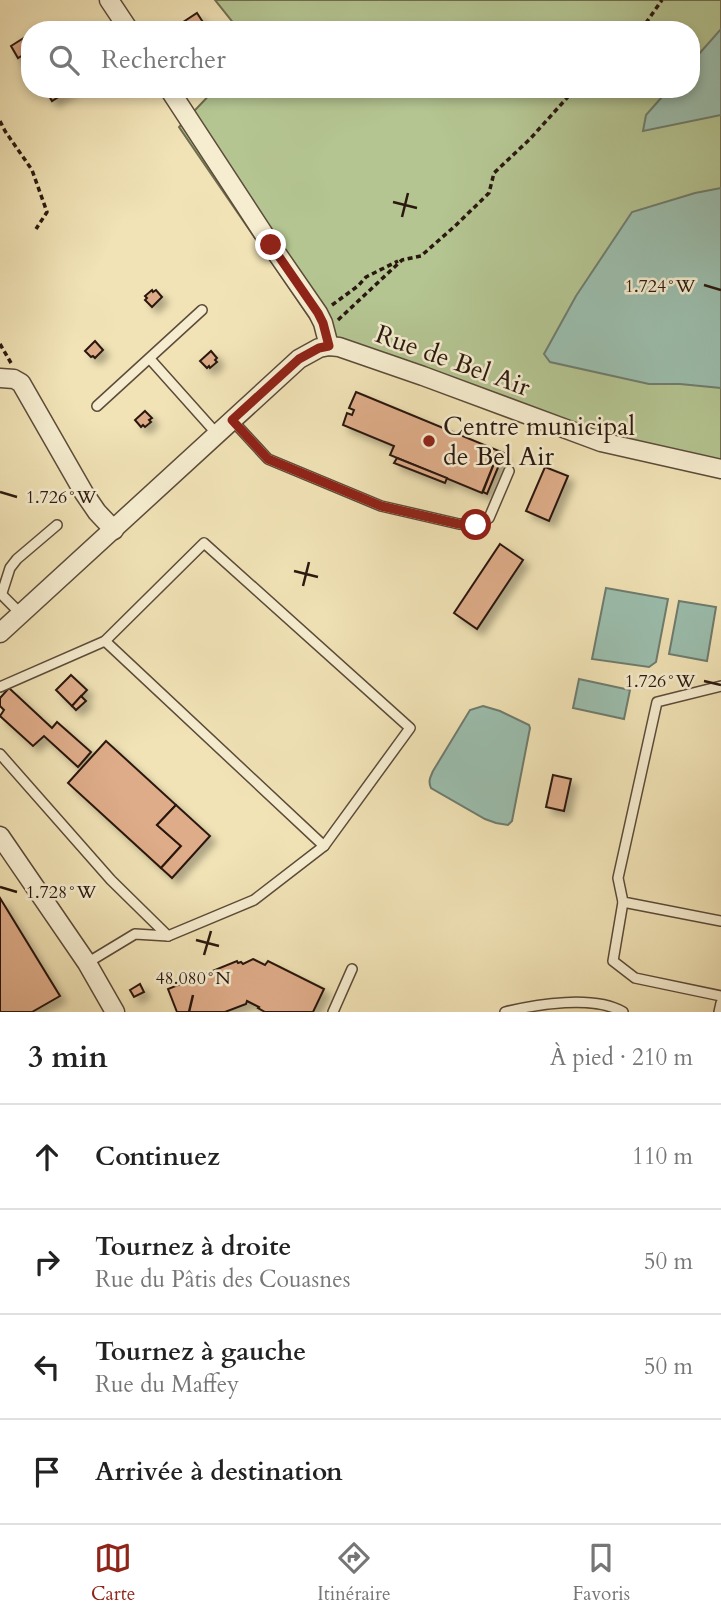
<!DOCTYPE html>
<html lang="fr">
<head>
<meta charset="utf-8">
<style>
	:root { --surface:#fff; --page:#f6f6f6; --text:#222; --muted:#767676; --line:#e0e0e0; --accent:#8f2418 }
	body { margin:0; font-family:Cardo,serif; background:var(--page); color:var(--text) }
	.stop { position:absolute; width:21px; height:21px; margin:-16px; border:5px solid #8f2418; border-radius:50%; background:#fff }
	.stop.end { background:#8f2418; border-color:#fff; box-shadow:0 2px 7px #0008 }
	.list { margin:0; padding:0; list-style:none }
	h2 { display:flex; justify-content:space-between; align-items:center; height:91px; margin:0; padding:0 28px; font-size:30px }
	h2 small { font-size:23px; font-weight:400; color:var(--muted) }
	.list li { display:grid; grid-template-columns:46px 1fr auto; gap:21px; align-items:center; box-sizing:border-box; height:105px; padding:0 28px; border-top:2px solid var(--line) }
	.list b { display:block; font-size:26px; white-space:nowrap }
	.list p { margin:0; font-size:23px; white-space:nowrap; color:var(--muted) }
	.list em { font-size:23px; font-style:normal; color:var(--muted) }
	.icon { flex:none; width:38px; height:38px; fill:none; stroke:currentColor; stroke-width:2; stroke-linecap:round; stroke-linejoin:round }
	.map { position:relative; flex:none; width:721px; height:1012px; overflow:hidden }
	.search { position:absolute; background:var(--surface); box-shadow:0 4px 10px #0003; left:21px; right:21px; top:21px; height:77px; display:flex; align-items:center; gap:18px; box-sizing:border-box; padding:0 24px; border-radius:28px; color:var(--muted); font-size:26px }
	.sheet { height:511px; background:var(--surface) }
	nav { display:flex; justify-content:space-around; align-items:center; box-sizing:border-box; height:98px; border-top:2px solid var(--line); background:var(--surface); font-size:19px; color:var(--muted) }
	nav a { display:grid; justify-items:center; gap:4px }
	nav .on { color:var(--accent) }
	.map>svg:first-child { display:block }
	.green { fill:#b4c592; stroke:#6f6e50; stroke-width:2 }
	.water { fill:#9bbeae; stroke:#6e7c6e; stroke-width:2 }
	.building { fill:#deac89; stroke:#2a180f; stroke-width:2; filter:url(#shadow) }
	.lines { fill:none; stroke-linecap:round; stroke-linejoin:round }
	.service-casing { stroke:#5c4b39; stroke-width:12 }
	.minor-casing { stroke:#5c4b39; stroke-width:21 }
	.path { stroke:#2a180f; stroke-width:3.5; stroke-dasharray:5 3.5; stroke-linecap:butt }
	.service { stroke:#f6edd0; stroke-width:9 }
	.minor { stroke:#f6edd0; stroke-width:18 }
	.route { stroke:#8f2418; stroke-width:9 }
	.ticks { fill:none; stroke:#2a180f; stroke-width:2.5 }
	.poi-dot { fill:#8f2418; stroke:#f6edd0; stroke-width:2.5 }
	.labels { text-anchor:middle; stroke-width:5; stroke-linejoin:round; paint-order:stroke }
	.street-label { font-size:26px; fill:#2a180f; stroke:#f6edd0 }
	.poi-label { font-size:26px; fill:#2a180f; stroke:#f6edd0; text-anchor:start }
	.ticks-label { font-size:18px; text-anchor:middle; fill:#2a180f; stroke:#f6edd0; stroke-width:5; stroke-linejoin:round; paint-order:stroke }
</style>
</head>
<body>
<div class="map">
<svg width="721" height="1012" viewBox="0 0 721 1012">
	<defs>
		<filter id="shadow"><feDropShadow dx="6" dy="6" stdDeviation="3.5" flood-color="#0004"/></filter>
	</defs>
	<rect width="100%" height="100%" fill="#f1e3b6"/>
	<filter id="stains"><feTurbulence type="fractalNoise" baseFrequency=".00286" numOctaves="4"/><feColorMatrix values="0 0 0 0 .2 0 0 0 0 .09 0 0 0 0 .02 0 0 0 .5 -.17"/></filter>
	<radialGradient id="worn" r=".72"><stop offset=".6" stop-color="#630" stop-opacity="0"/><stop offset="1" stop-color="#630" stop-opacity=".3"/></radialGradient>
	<polygon class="green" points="215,0 721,0 721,469 636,451 329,346 179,127 215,89 691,89 691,30 239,30"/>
	<g class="water">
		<polygon points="721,29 721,115 643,131 646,115 669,89 691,89 691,63"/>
		<polygon points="721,188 721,388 680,384 649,384 550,362 544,354 576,296 632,212 695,193"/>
		<polygon points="606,588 668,599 656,662 649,667 592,659"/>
		<polygon points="679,601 716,607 707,661 669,654"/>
		<polygon points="579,679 630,690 624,719 573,708"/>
		<path d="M483,706L500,711L529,725L530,728L512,821L508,825L496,823L485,819L431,788C428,781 430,778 433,771L470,710Z"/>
	</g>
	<g class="building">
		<polygon points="197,13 208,30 175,30 174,28"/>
		<polygon points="30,34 30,65 23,55 18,58 11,46"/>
		<polygon points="45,89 71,89 52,101"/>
		<polygon points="152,290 153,292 156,290 162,297 152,307 145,300 147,298 145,296"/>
		<polygon points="95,341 103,350 95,358 93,356 91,357 85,351"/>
		<polygon points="211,351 217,358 215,360 217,362 210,368 209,366 207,368 200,361"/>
		<polygon points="356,392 499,451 482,493 390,455 394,446 343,425 347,413 352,415 354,410 349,408"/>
		<polygon points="145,411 152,418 149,420 151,422 145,427 143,425 141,427 135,420"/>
		<polygon points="499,451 504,453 487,494 483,492"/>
		<polygon points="397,458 447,478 445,483 394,463"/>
		<polygon points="545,467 568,476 549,521 526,511"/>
		<polygon points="500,544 523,560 477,629 454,613"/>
		<polygon points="71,675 87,690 72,706 56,690"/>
		<polygon points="9,688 52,728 57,722 91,752 78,767 44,736 33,746 0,716 4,710 0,706 0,698"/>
		<polygon points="81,696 86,701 76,710 72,706"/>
		<polygon points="106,741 176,805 157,825 181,846 161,868 68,783"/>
		<polygon points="553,775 571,779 564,811 546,807"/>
		<polygon points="176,805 210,836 172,878 161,868 181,846 157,825"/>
		<polygon points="0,898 60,996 32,1012 0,1012"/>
		<polygon points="253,959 265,965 268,961 324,989 313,1012 265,1012 258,1008 259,1007 247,1001 246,1004 225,1012 177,1012 168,989 237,961 238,963 241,962 243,964"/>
		<polygon points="140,984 144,992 134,997 130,990"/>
	</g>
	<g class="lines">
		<g class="service-casing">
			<g id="service">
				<polyline points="150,359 217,434"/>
				<polyline points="97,406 202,310"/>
				<polyline points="232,420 268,459 381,506 459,524 476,525 489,518 509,471"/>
				<polyline points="0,593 21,614"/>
				<polyline points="2,593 10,568 17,559 57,525"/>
				<polyline points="105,641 324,846"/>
				<polyline points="721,686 657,702 618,878 623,902 721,921"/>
				<polyline points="0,687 105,641 204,543 410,728 324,846 254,900 168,936 135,934 87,963"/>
				<polyline points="0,754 111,880 168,936"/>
				<polyline points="623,902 613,961 635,978 721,996"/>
				<polyline points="333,1012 352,969"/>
				<path d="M505,1012C537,1004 594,995 623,1012"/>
				<polyline points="719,1012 721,1003"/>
			</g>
		</g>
		<g class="minor-casing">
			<g id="minor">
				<polyline points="109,0 129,30"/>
				<polyline points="169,89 271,245 318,313 323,323 329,346"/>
				<polyline points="0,378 14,379 21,383 84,493 97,512 114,530"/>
				<polyline points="0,633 299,359 319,348 329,346 339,347 423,376 601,442 721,469"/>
				<polyline points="0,836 87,963 115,1012"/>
			</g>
		</g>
		<g class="path">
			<polyline points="641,30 662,0"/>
			<polyline points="0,121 5,131 32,170 47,212 36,229"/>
			<polyline points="332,305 358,286 366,277 398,261"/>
			<polyline points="338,320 402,260 421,256 455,226 489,193 494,173 530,139 575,89"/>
			<polyline points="0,344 11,363"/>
		</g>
		<use href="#service" class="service"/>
		<use href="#minor" class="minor"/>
	</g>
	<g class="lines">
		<polyline class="route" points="271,245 318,313 323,323 329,346 319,348 299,359 232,420 268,459 381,506 459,524 476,525"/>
	</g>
	<path class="ticks" d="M393,202L417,208M402,217L408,193M704,285L721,290M0,492L17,497M294,571L318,577M303,586L309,562M704,681L721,685M0,887L17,892M196,940L219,946M204,955L211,931M189,1012L193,995"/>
	<circle class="poi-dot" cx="429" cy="441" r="7"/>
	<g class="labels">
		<g class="street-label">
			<text transform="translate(453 360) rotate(20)" y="9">Rue de Bel Air</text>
		</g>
		<g class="poi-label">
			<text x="443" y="435">Centre municipal<tspan x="443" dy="30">de Bel Air</tspan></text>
		</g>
	</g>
	<g class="ticks-label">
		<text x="660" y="292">1.724°W</text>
		<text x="61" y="503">1.726°W</text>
		<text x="660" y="687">1.726°W</text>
		<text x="61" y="898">1.728°W</text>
		<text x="193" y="984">48.080°N</text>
	</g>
	<rect width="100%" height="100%" filter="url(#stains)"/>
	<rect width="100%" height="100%" fill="url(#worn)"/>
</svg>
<div class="stop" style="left:476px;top:525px"></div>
<div class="stop end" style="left:271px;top:245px"></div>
<div class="search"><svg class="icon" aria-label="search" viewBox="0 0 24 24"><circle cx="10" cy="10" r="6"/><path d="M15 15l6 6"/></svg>Rechercher</div>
</div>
<section class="sheet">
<h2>3 min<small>À pied · 210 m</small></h2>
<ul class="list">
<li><svg class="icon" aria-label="ahead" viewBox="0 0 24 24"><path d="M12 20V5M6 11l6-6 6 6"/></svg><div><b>Continuez</b></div><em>110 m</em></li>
<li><svg class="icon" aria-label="right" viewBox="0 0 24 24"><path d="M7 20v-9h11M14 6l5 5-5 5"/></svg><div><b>Tournez à droite</b><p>Rue du Pâtis des Couasnes</p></div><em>50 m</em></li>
<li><svg class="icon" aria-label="left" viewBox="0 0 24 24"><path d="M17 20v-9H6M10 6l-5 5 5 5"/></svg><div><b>Tournez à gauche</b><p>Rue du Maffey</p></div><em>50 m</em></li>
<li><svg class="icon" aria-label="arrive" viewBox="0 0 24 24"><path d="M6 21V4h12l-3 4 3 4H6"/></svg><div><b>Arrivée à destination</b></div></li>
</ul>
</section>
<nav>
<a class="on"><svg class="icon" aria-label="map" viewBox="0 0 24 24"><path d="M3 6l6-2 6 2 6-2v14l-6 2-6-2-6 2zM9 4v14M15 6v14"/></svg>Carte</a>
<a><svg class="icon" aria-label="directions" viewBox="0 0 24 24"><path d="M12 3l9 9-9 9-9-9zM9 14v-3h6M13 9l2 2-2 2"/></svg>Itinéraire</a>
<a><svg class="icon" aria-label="saved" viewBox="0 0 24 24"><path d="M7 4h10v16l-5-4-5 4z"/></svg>Favoris</a>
</nav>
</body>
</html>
